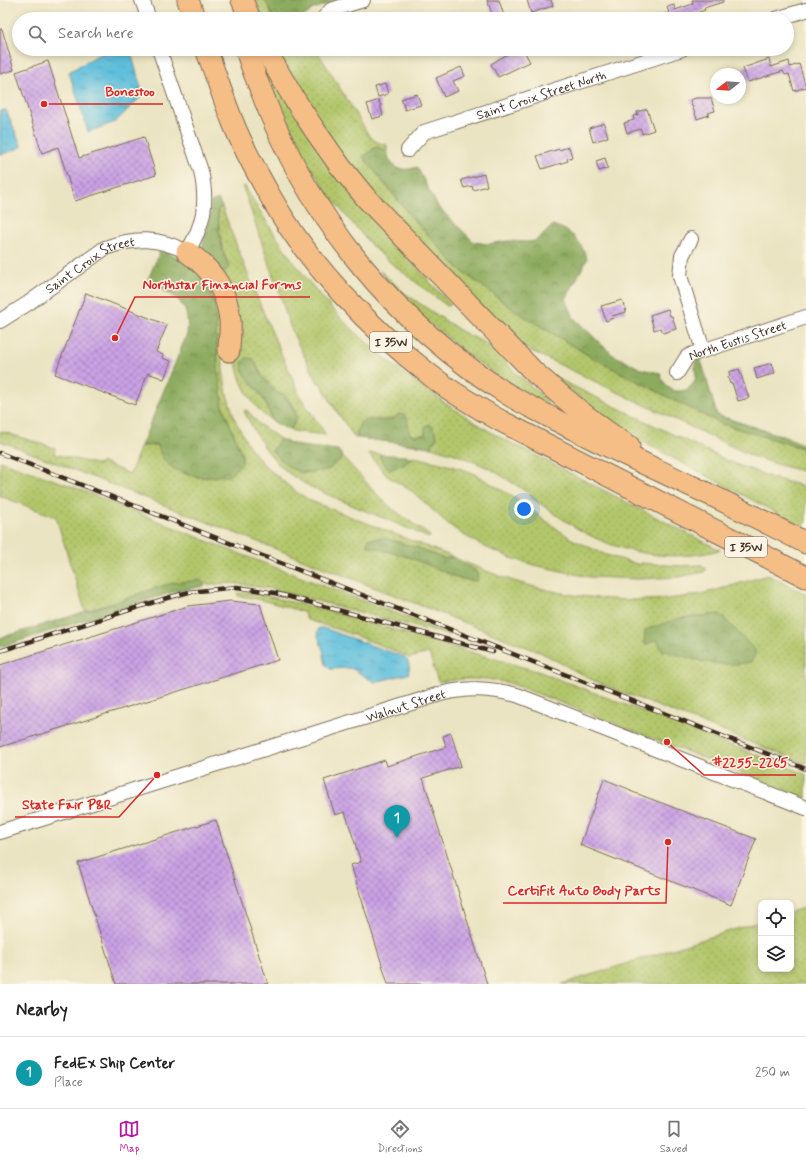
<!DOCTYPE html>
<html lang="en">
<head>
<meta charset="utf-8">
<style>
	:root { --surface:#fff; --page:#f2f2f2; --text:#222; --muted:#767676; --line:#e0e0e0; --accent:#b5179e }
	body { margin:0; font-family:Mynerve,sans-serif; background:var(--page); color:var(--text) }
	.controls { position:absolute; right:12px; bottom:12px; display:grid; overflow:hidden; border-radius:8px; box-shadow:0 2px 6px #0003 }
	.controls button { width:36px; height:36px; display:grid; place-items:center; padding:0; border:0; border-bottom:1px solid var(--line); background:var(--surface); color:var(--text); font:20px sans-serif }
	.compass { position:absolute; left:710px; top:68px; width:36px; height:36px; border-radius:50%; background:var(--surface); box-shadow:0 2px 6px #0003; rotate:253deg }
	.you { position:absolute; left:524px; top:509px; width:14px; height:14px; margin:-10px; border:3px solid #fff; border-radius:50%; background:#1a73e8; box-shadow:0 0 0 6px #1a73e833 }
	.badge { display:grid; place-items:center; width:26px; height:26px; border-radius:50%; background:var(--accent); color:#fff; font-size:13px; font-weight:700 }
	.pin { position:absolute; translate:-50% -33px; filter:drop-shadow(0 1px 2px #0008) }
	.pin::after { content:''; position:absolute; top:21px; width:14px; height:12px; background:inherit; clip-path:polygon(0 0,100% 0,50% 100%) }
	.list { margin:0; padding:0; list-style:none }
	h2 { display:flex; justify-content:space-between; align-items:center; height:52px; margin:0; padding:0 16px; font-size:17px }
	h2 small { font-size:13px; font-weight:400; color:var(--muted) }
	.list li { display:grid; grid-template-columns:26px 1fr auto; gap:12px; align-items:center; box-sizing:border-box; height:72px; padding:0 16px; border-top:1px solid var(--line) }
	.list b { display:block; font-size:15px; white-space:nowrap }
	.list p { margin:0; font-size:13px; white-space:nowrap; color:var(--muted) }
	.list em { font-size:13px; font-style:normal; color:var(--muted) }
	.icon { flex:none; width:22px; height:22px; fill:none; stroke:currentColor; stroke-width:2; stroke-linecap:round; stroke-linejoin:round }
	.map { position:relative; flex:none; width:806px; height:984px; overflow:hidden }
	.search { position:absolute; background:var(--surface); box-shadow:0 2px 6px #0003; left:12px; right:12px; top:12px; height:44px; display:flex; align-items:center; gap:10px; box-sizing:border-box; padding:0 14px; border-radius:22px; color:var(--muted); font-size:15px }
	.sheet { height:124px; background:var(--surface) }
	nav { display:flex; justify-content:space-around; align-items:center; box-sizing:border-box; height:56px; border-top:1px solid var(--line); background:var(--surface); font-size:11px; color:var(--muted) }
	nav a { display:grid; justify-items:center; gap:2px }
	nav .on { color:var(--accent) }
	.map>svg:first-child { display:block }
	.grass { fill:url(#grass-dots); stroke:#767844; fill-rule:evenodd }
	.forest { fill:url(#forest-crowns); stroke:#646a3e }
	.water { fill:url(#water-ripples); stroke:#4c747d }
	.building { fill:url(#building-cross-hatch) }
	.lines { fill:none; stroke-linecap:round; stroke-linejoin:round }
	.minor-casing { stroke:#796b57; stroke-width:16 }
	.highway-casing { stroke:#796b57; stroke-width:23 }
	.minor { stroke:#fff; stroke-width:14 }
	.highway { stroke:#f6be87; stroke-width:21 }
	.rail-casing { stroke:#3b2a1e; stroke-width:4.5 }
	.rail { stroke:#fcf5e5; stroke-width:3; stroke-dasharray:9; stroke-linecap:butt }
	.labels { text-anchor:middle; stroke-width:3; stroke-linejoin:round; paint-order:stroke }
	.shield { fill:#fcf5e5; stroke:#75675a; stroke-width:1 }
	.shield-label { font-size:12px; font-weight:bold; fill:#3b2a1e }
	.street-label { font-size:13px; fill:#3b2a1e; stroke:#fcf5e5 }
	.leader { fill:none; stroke:#d62828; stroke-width:1.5 }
	.callout-dot { fill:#d62828; stroke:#fcf5e5; stroke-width:1.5 }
	.callout-label { font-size:14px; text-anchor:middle; font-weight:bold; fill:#d62828; stroke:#fcf5e5; stroke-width:3; stroke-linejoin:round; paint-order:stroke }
</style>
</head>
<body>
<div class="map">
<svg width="806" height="984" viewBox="0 0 806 984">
	<defs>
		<pattern id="grass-dots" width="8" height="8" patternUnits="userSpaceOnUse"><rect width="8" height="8" fill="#b2c66a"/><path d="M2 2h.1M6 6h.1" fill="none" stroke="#9aaa5b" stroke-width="1.8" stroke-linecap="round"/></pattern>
		<pattern id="forest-crowns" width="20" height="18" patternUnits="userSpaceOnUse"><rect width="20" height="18" fill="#8dab5e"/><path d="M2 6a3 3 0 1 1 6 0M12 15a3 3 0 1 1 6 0" fill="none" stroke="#748b4d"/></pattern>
		<pattern id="water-ripples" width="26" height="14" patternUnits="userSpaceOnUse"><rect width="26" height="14" fill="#5ebfdc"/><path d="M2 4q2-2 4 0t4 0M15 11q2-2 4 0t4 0" fill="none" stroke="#4f9bb2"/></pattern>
		<pattern id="building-cross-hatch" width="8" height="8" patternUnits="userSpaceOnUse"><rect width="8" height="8" fill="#caa2e5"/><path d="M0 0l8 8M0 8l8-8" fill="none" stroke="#a584b9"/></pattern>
	</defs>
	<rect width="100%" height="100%" fill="#fcf5e5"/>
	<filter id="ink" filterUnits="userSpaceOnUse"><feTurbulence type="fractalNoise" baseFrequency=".025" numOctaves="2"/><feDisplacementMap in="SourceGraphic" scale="8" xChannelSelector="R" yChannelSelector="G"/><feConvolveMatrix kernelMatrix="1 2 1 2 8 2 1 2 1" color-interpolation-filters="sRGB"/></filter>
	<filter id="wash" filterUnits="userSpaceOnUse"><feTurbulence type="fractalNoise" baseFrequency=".012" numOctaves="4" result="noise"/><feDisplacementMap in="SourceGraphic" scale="16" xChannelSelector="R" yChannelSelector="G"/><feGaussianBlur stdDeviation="0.9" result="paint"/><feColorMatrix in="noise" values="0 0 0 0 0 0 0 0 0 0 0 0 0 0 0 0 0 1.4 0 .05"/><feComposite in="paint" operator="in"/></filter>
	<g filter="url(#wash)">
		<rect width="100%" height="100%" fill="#ebe4c2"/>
		<g class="grass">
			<polygon points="256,0 265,0 274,19 263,19"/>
			<polygon points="258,49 377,224 451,305 447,306 392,264 372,246 347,217 330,196 290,137 273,102"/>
			<path d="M276,49H316L368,134C374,141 378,143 387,145V150L376,147L363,157L409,214L458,268L517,312L593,358L689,408L722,424L806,449V472L779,465L754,457L512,342L390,212L335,147Z"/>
			<path d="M245,186C275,238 309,288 352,329C395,370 443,403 494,434L720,550C675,562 626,555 585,533C565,522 547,508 529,496L530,494L491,469L455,454L431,447L436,439L426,431L425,434C419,436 415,436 410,434L408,429L394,418L387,420H365C358,425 357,430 357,438H355L335,409L320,382L318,383C307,361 294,339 286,315C282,302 280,289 273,276L243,187Z"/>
			<path d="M222,207C245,269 270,331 298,390L297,392L326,435L299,432L289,430L292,428L296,412L287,397L283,394L277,393L262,376L256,363L251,384C263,394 267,407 272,421C253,408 238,383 236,359C235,346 238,332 237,319C236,308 224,284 220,272L227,261C219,244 219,227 218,209Z"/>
			<polygon points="380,271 406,294 422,305 461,331 489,345 515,372 547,400 547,403 545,404 511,385 473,359 408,306"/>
			<path d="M200,273L221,310L223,371L227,395L236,422L249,446L264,465L296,492L311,501L453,557L444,559L421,549L392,540L385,551L409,557L461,579L477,581L475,570L458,562L457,559C477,567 497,576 517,582C573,599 642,606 701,594C723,589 746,581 768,575L806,594V764L596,682L542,653L0,441V431L55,448L54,454L100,465L101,462L130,474L141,446L158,445C163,467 188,479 209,477C216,477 221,474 228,476L242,463V455L223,407L218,367L215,306L212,298ZM681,618L662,650L657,639L674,621Z"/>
			<polygon points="554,377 728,461 773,478 806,487 806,524 801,526 628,434 610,422"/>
			<path d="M247,410L259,424L280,439L272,451L289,467L302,473L328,470L343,457L373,490L390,507L430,536L429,538C405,527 381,517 356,507C332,496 307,488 286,471C267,455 255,433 244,411Z"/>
			<polygon points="368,453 379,454 382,462 389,469 395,468 399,465 414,457 441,463 471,472 510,495 570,538 606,555 641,565 641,563 679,566 702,565 706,569 704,572 679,577 638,579 589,577 538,566 511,558 487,548 462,534 447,523 413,492 387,476"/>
			<polygon points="0,461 69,485 222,547 450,634 450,636 271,589 253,586 231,583 155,588 120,601 85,611 56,517 0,496"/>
			<path d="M238,593H254L325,610L540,672L806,774V798L510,683L487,679H463L438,682L429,653L409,658L404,655C372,641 341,630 307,620L304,612C282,606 260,598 238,596Z"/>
			<polygon points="806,907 806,984 562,984 761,921 761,969 791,969 791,912"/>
		</g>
		<g class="forest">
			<polygon points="265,0 289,0 295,3 299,3 303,0 343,0 313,9 301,19 274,19"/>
			<path d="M376,147L387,150C389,168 401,173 417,167L432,196L439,208L474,242L488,244L508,241L527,242L535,241L543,235L553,225C572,231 581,241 587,259L566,299L574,318L602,345L613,355L641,369L660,373C661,378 664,383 668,386C671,390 674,391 679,391C683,391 687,390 690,387C703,376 688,364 700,357L717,415L794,440L806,446V451L805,449L722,424L689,408L593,358L517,312L458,268L409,214L363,157Z"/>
			<path d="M218,199L222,207L218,209L219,228L222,250L229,266L225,272L222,273L204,253C201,243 205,237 208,227C210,219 211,211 211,202Z"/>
			<path d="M160,251C193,260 205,275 215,306L218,367L223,407L242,455V463L228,477C221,474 216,477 209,477C203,478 197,476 191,475C173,470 162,464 158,445L141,446L187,334C191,300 173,295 147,282Z"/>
			<path d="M247,358L253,359L262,376L277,393L283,394L287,397L297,416L294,425L289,430L272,421C269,412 267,403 261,395C256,386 232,367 247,358Z"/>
			<path d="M399,414C412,415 406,425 410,434L415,436L425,434V428L427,425H431L437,435L436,439L431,447L357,438C356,412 372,423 388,420C393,419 396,417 399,414Z"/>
			<polygon points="280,439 299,446 338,450 343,457 328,470 302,473 289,467 272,451"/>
			<path d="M379,454L414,457L408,460L404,465H399L391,470C385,467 381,460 379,454Z"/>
			<polygon points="384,538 421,549 444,559 453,557 457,559 458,562 475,570 478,577 477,581 461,579 409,557 368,546 368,540 369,539"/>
			<polygon points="199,580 203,582 204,586 170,593 0,647 0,638 120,601 155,588 173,583"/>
			<path d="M720,614L755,650V655L751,662C719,669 692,659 662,650L657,639L646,645L644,643L645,630L681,618Z"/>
		</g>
		<g class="water">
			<polygon points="108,49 130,49 143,95 115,122 88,132 69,72"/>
			<polygon points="6,110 22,147 0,155 0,111"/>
			<path d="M319,628H323L404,657C410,661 410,668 408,674L374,682L353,669L348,668L330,669L326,665L323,650L317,633Z"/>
		</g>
		<g id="blocks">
			<g class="building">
				<polygon points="487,0 499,0 505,19 494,19"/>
				<polygon points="527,0 551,0 553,6 531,13"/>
				<polygon points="692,0 723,0 723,2 704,8 705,10 691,15 692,19 654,19 653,17 669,13 667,7 674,5 675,10 693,4"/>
				<polygon points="0,29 2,29 14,70 0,74"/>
				<polygon points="516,49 523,49 530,62 498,77 491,64"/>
				<polygon points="769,59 771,67 789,61 790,67 799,64 806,87 794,91 789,74 785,75 783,71 748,82 743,68"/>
				<polygon points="48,61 79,158 144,137 156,175 75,201 58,147 42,153 16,72"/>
				<polygon points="461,67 465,76 453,81 458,91 444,97 436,78"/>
				<polygon points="385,84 388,94 378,97 375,87"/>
				<polygon points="417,94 421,105 405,110 401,99"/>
				<polygon points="696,98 711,98 715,111 708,113 709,115 697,119 690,100"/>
				<polygon points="379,100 383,116 372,119 367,104"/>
				<polygon points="647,109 654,130 642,134 641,129 627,133 624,123 634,120 633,116 638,115 637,112"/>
				<polygon points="604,123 608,137 593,142 589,128"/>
				<polygon points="569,147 572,157 567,159 568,161 542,169 537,156 559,149 559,150"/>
				<polygon points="605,158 608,168 599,171 596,161"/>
				<polygon points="484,174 487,186 473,190 472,186 464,188 461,180"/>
				<polygon points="86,293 167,325 156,352 163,355 162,358 171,361 164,379 148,373 135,405 55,374"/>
				<polygon points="622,300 626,312 612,316 613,318 606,321 601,306"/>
				<polygon points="668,309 670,316 672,316 676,329 663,333 661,328 654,330 650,315"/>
				<polygon points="772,363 775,373 757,379 754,368"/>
				<polygon points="739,369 749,398 738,401 732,383 730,384 728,377 730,376 729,372"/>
				<polygon points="230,601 260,604 278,660 0,747 0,665 188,606"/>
				<polygon points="451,733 461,766 423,778 487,984 388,984 351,865 361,862 345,812 335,815 324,780 385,760 387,766 446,747 443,736"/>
				<polygon points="604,779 631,790 630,791 756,839 731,905 580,845"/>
				<polygon points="216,820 268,984 116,984 78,863"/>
			</g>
		</g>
	</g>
	<g filter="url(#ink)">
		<use href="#blocks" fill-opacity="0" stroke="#796b57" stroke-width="1"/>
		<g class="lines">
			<g class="minor-casing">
				<g id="minor">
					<polyline points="142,0 149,19"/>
					<polyline points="323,19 331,10 363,0"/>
					<polyline points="776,19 806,10"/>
					<path id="s1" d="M408,150L424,132L682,49"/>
					<polyline points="691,239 682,256 680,276 703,350"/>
					<path id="s2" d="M0,321L27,304L105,248C135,237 158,237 187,252C204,225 208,203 201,171L159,49"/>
					<path id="s3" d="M677,373L687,357L693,354L806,317"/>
					<path id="s4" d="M0,832L440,694C468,687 489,688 517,695L806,808"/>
				</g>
			</g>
			<g class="highway-casing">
				<g id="highway">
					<polyline points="188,0 195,19"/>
					<polyline points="242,0 250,19"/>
					<path d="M206,49C215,73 223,97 232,120C243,148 258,175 273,201C310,266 371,329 430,375C452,393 477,407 501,421L806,577"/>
					<path d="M246,49C250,64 256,78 262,93C309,219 396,324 509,395C522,403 537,410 550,417C595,441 641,462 687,484C727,502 767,523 806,543"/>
					<path d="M265,49L293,97L316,132L340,166L366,198L535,373C565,399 595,425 629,446"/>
					<path d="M187,252C211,268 227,291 230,320C231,330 229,341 229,351"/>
				</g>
			</g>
			<use href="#minor" class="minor"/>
			<use href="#highway" class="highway"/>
			<g class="rail-casing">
				<g id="rail">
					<polyline points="0,453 806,769"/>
					<polyline points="0,651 167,598 189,592 237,587 275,593 493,652"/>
				</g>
			</g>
			<use href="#rail" class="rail"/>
		</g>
	</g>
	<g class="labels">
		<g class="shield">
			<rect x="370" y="332" width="42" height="20" rx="3"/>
			<rect x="725" y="537" width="42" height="20" rx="3"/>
		</g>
		<g class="shield-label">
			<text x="391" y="346">I 35W</text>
			<text x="746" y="551">I 35W</text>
		</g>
		<g class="street-label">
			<text dy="5" stroke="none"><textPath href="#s1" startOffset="147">Saint Croix Street North</textPath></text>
			<text dy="5" stroke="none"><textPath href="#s2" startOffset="107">Saint Croix Street</textPath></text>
			<text dy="5" stroke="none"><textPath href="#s3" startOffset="72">North Eustis Street</textPath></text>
			<text dy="5" stroke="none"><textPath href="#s4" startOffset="425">Walnut Street</textPath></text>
		</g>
	</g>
	<path class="leader" d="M44 104L97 104H163M115 338L135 297H310M667 742L704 775H796M157 775L119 817H15M668 842L666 903H503"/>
	<g class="callout-dot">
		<circle cx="44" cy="104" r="4"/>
		<circle cx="115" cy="338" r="4"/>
		<circle cx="667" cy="742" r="4"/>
		<circle cx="157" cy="775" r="4"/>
		<circle cx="668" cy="842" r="4"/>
	</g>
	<g class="callout-label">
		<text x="130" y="96">Bonestoo</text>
		<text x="222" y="289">Northstar Financial Forms</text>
		<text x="750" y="767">#2255-2265</text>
		<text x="67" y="809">State Fair P&amp;R</text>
		<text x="584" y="895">CertiFit Auto Body Parts</text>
	</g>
</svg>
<div class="controls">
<button><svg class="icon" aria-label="locate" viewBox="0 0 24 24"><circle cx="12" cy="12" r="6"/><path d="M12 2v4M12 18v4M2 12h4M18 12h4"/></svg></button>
<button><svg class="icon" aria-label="layers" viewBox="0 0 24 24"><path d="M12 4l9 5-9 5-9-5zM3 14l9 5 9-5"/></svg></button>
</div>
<svg class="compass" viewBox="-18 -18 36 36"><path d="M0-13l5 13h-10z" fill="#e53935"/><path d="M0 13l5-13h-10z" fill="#767676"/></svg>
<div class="you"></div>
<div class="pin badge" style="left:397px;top:838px;background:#0f9aa8">1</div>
<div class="search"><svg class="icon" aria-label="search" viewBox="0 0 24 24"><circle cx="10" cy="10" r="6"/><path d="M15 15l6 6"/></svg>Search here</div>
</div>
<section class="sheet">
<h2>Nearby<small></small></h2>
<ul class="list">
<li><span class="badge" style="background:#0f9aa8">1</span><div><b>FedEx Ship Center</b><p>Place</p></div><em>250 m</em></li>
</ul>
</section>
<nav>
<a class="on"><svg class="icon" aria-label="map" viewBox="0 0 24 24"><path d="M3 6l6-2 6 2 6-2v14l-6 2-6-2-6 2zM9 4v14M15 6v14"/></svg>Map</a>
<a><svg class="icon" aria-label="directions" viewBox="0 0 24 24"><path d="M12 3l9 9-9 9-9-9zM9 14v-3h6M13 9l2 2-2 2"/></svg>Directions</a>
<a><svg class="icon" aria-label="saved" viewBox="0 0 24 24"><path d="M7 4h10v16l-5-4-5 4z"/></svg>Saved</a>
</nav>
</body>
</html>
